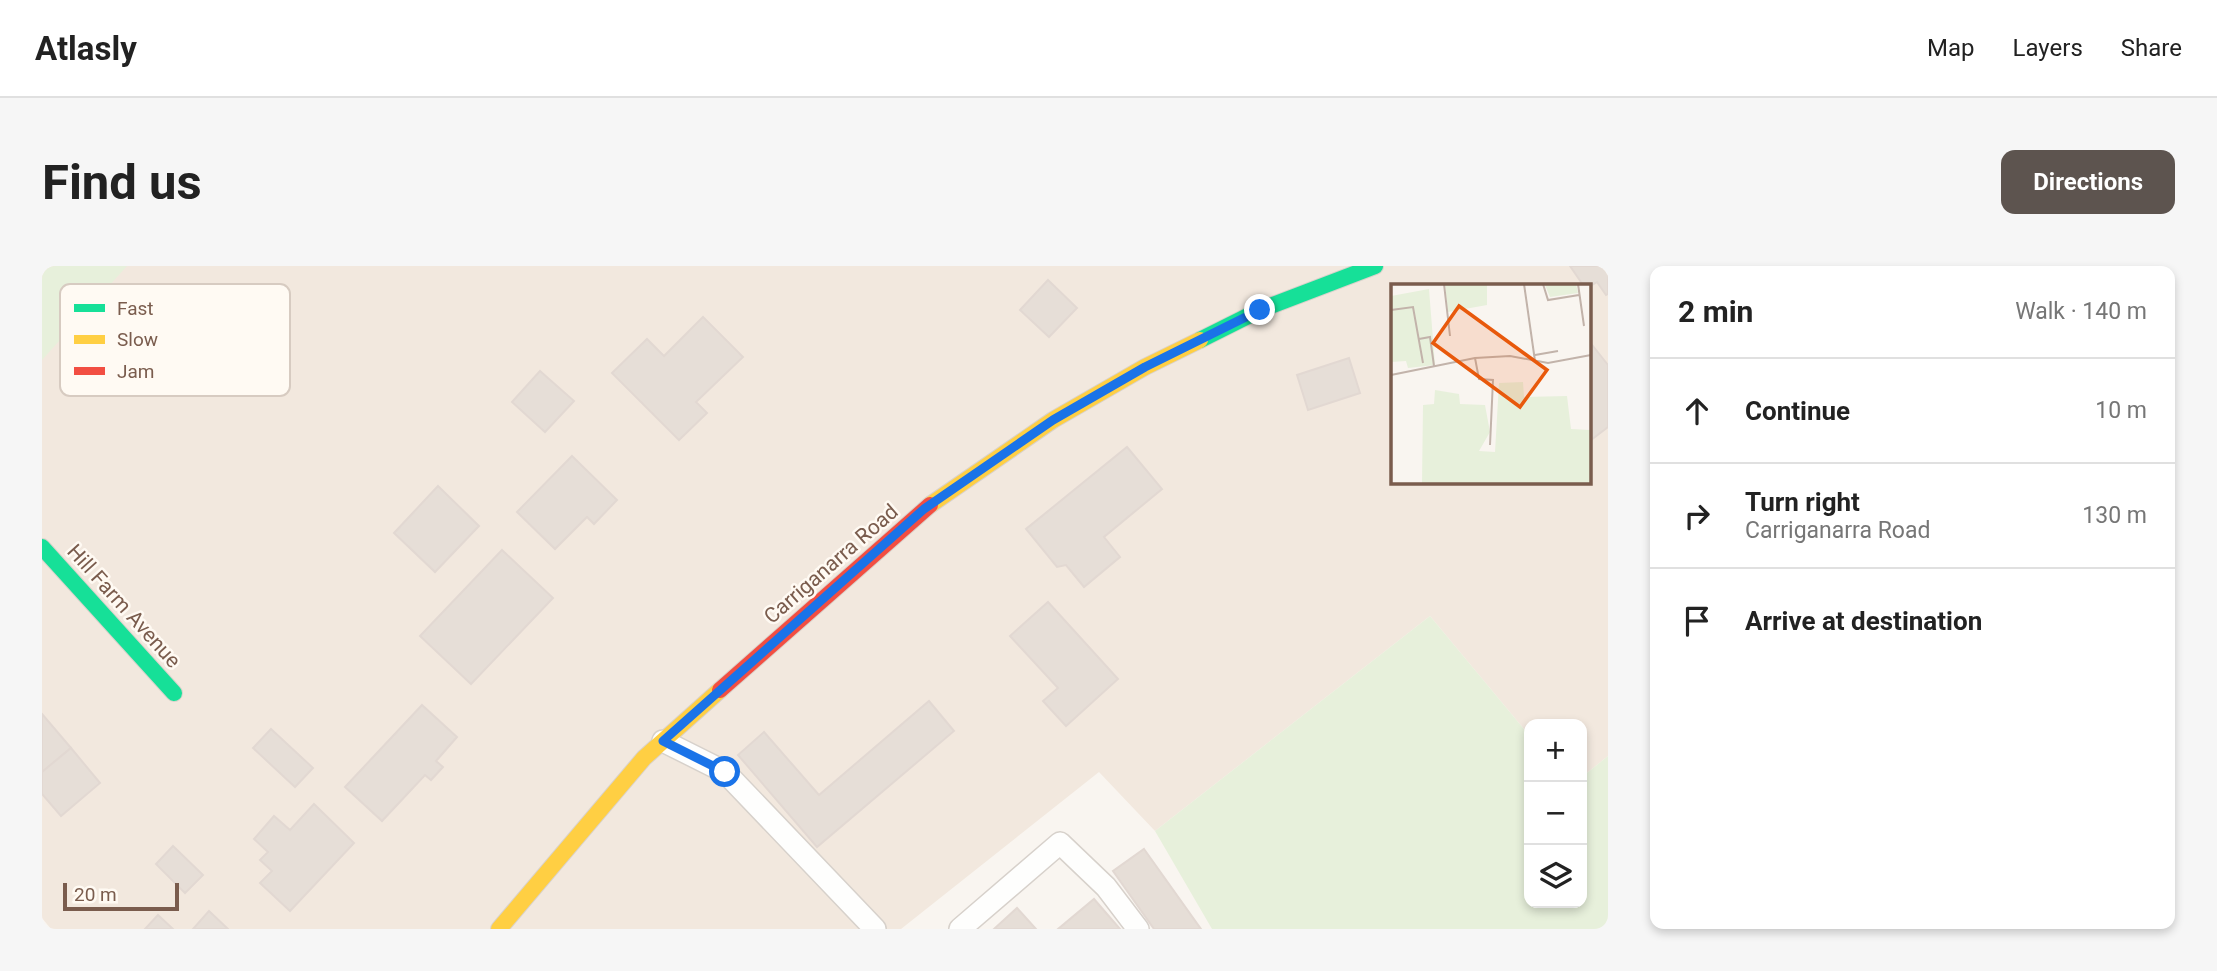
<!DOCTYPE html>
<html lang="en">
<head>
<meta charset="utf-8">
<style>
	:root { --surface:#fff; --page:#f6f6f6; --text:#222; --muted:#767676; --line:#e0e0e0; --accent:#5d544f }
	body { margin:0; font-family:Roboto,sans-serif; background:var(--page); color:var(--text) }
	.controls { position:absolute; right:21px; bottom:21px; display:grid; overflow:hidden; border-radius:14px; box-shadow:0 4px 10px #0003 }
	.controls button { width:63px; height:63px; display:grid; place-items:center; padding:0; border:0; border-bottom:2px solid var(--line); background:var(--surface); color:var(--text); font:35px sans-serif }
	.scale { position:absolute; left:21px; bottom:18px; width:116px; box-sizing:border-box; padding-left:7px; border:4px solid #7a5c4d; border-top:0; font-size:19px; line-height:24px; white-space:nowrap; color:#7a5c4d; -webkit-text-stroke:5px #fffaf3; paint-order:stroke }
	.stop { position:absolute; width:21px; height:21px; margin:-16px; border:5px solid #1a73e8; border-radius:50%; background:#fff }
	.stop.end { background:#1a73e8; border-color:#fff; box-shadow:0 2px 7px #0008 }
	.list { margin:0; padding:0; list-style:none }
	h2 { display:flex; justify-content:space-between; align-items:center; height:91px; margin:0; padding:0 28px; font-size:30px }
	h2 small { font-size:23px; font-weight:400; color:var(--muted) }
	.list li { display:grid; grid-template-columns:46px 1fr auto; gap:21px; align-items:center; box-sizing:border-box; height:105px; padding:0 28px; border-top:2px solid var(--line) }
	.list b { display:block; font-size:26px; white-space:nowrap }
	.list p { margin:0; font-size:23px; white-space:nowrap; color:var(--muted) }
	.list em { font-size:23px; font-style:normal; color:var(--muted) }
	.icon { flex:none; width:38px; height:38px; fill:none; stroke:currentColor; stroke-width:2; stroke-linecap:round; stroke-linejoin:round }
	.map { position:relative; flex:none; width:1566px; height:663px; overflow:hidden; border-radius:14px }
	header { display:flex; align-items:center; gap:42px; box-sizing:border-box; height:98px; padding:0 35px; background:var(--surface); border-bottom:2px solid var(--line) }
	header strong { font-size:33px }
	nav { display:flex; gap:38px; margin-inline-start:auto; font-size:24px }
	.intro { display:flex; align-items:center; justify-content:space-between; box-sizing:border-box; height:168px; padding:0 42px }
	h1 { margin:0; font-size:49px }
	.button { padding:18px 32px; border-radius:14px; background:var(--accent); color:#fff; font-size:24px; font-weight:700 }
	main { display:flex; gap:42px; padding:0 42px }
	aside { flex:1; background:var(--surface); border-radius:14px; box-shadow:0 4px 10px #0003 }
	.map>svg:first-child { display:block }
	.residential { fill:#f2e8de; fill-rule:evenodd }
	.green { fill:#e7f0db }
	.building { fill:#e6ded7; stroke:#e2d8d2; stroke-width:2 }
	.lines { fill:none; stroke-linecap:round; stroke-linejoin:round }
	.lane-casing { stroke:#d7d1cb; stroke-width:24 }
	.fast-casing { stroke:#d9d2cb; stroke-width:18 }
	.slow-casing { stroke:#d9d2cb; stroke-width:18 }
	.jam-casing { stroke:#d9d2cb; stroke-width:18 }
	.lane { stroke:#fefefd; stroke-width:21 }
	.fast { stroke:#16e098; stroke-width:16 }
	.slow { stroke:#ffcf43; stroke-width:16 }
	.jam { stroke:#f24e42; stroke-width:16 }
	.route { stroke:#1a73e8; stroke-width:9 }
	.labels { text-anchor:middle; stroke-width:5; stroke-linejoin:round; paint-order:stroke }
	.street-label { font-size:21px; fill:#7a5c4d; stroke:#fffaf3 }
	.inset-road { fill:none; stroke:#c2b3aa; stroke-width:2 }
	.view { fill:#e8590c; fill-opacity:0.15; stroke:#e8590c; stroke-width:3.5 }
	.inset-edge { fill:none; stroke:#7a5c4d; stroke-width:3.5 }
	.key { fill:#fffaf3; stroke:#d7cbc1; stroke-width:2 }
	.key-label { font-size:19px; fill:#7a5c4d }
</style>
</head>
<body>
<header>
<strong>Atlasly</strong>
<nav><a>Map</a><a>Layers</a><a>Share</a></nav>
</header>
<div class="intro"><h1>Find us</h1><a class="button">Directions</a></div>
<main>
<div class="map">
<svg width="1566" height="663" viewBox="0 0 1566 663">
	<rect width="100%" height="100%" fill="#f9f5f0"/>
	<path class="residential" d="M0,0H1566V490L1540,511V458H1487V469L1388,350L1113,565L1057,506L859,663H9L0,652ZM1351,19H1547V215H1351Z"/>
	<g class="green">
		<polygon points="0,0 85,0 0,94"/>
		<polygon points="1388,350 1487,469 1487,637 1540,637 1540,511 1566,490 1566,663 1170,663 1113,565"/>
	</g>
	<g class="building">
		<polygon points="1528,0 1566,0 1566,28 1564,29 1555,16 1547,21 1541,19"/>
		<polygon points="1006,14 1035,42 1007,71 978,44"/>
		<polygon points="661,51 701,91 654,136 665,147 637,174 570,107 605,73 622,90"/>
		<polygon points="1547,75 1566,99 1566,161 1549,174 1547,171"/>
		<polygon points="1307,92 1318,127 1266,144 1255,109"/>
		<polygon points="498,105 532,135 503,166 470,136"/>
		<polygon points="1085,181 1120,223 1062,271 1078,291 1042,321 1024,299 1015,301 984,263"/>
		<polygon points="530,190 575,234 552,258 545,251 513,283 475,246"/>
		<polygon points="396,220 437,260 393,306 352,267"/>
		<polygon points="460,284 511,332 429,418 378,370"/>
		<polygon points="1006,336 1076,413 1024,460 1001,435 1016,422 968,370"/>
		<polygon points="887,435 912,465 775,581 696,489 722,466 777,529"/>
		<polygon points="380,439 415,471 394,495 401,501 389,514 383,509 340,555 303,521"/>
		<polygon points="0,448 29,482 0,506"/>
		<polygon points="229,463 271,502 253,521 211,482"/>
		<polygon points="29,482 58,517 19,550 0,528 0,506"/>
		<polygon points="272,538 312,577 248,645 218,617 230,605 218,594 226,586 212,573 232,550 248,564"/>
		<polygon points="131,580 161,609 143,627 114,598"/>
		<polygon points="1102,583 1159,663 1112,663 1071,605"/>
		<polygon points="1052,633 1078,663 1016,663"/>
		<polygon points="975,642 994,663 952,663"/>
		<polygon points="167,645 186,663 151,663"/>
		<polygon points="116,649 131,663 103,663"/>
	</g>
	<g class="lines">
		<g class="lane-casing">
			<g id="lane">
				<polyline points="621,475 683,506 833,663"/>
				<polyline points="918,663 1018,577 1064,621 1096,663"/>
			</g>
		</g>
		<g class="fast-casing">
			<g id="fast">
				<polyline points="1158,74 1218,44 1333,0"/>
				<polyline points="0,281 132,427"/>
			</g>
		</g>
		<g class="slow-casing">
			<g id="slow">
				<polyline points="888,239 1011,154 1103,101 1158,74"/>
				<polyline points="457,663 602,492 678,424"/>
			</g>
		</g>
		<g class="jam-casing">
			<polyline id="jam" points="678,424 888,239"/>
		</g>
		<use href="#lane" class="lane"/>
		<use href="#fast" class="fast"/>
		<use href="#slow" class="slow"/>
		<use href="#jam" class="jam"/>
	</g>
	<g class="lines">
		<polyline class="route" points="683,506 621,475 882,243 1011,154 1103,101 1218,44"/>
	</g>
	<g class="labels">
		<g class="street-label">
			<text transform="translate(789 298) rotate(-41)" y="7">Carriganarra Road</text>
			<text transform="translate(82 340) rotate(48)" y="7">Hill Farm Avenue</text>
		</g>
	</g>
	<g transform="translate(1349 18)">
		<rect width="200" height="200" fill="#f9f5f0"/>
		<path d="M54,0H96V21L57,28ZM185,0L187,9L159,13L154,1ZM38,5L44,81L17,84L15,77L0,78V12ZM132,98L133,113L176,112L180,145L199,146V199H31L32,121L43,120L44,106L68,110L69,120L94,121L99,148L88,167L104,168L108,99Z" fill="#e7f0db"/>
		<path class="inset-road" d="M53,0L59,52M133,0L144,77M152,0L157,16L188,11M187,0L193,42M0,26L22,23L32,79M28,55L39,53L43,82M144,71L167,67M84,74L88,95L102,96L99,161M0,91L84,74L119,72L157,79L200,71"/>
		<path class="view" d="M68,22L156,86L129,123L42,59Z"/>
		<rect width="200" height="200" class="inset-edge"/>
	</g>
	<rect x="18" y="18" width="230" height="112" rx="10" class="key"/>
	<rect x="32" y="38" width="31" height="8" fill="#16e098"/>
	<rect x="32" y="69" width="31" height="9" fill="#ffcf43"/>
	<rect x="32" y="101" width="31" height="8" fill="#f24e42"/>
	<g class="key-label">
		<text x="75" y="49">Fast</text>
		<text x="75" y="80">Slow</text>
		<text x="75" y="112">Jam</text>
	</g>
</svg>
<div class="controls">
<button>+</button>
<button>−</button>
<button><svg class="icon" aria-label="layers" viewBox="0 0 24 24"><path d="M12 4l9 5-9 5-9-5zM3 14l9 5 9-5"/></svg></button>
</div>
<div class="scale">20 m</div>
<div class="stop" style="left:683px;top:506px"></div>
<div class="stop end" style="left:1218px;top:44px"></div>
</div>
<aside>
<h2>2 min<small>Walk · 140 m</small></h2>
<ul class="list">
<li><svg class="icon" aria-label="ahead" viewBox="0 0 24 24"><path d="M12 20V5M6 11l6-6 6 6"/></svg><div><b>Continue</b></div><em>10 m</em></li>
<li><svg class="icon" aria-label="right" viewBox="0 0 24 24"><path d="M7 20v-9h11M14 6l5 5-5 5"/></svg><div><b>Turn right</b><p>Carriganarra Road</p></div><em>130 m</em></li>
<li><svg class="icon" aria-label="arrive" viewBox="0 0 24 24"><path d="M6 21V4h12l-3 4 3 4H6"/></svg><div><b>Arrive at destination</b></div></li>
</ul>
</aside>
</main>
</body>
</html>
